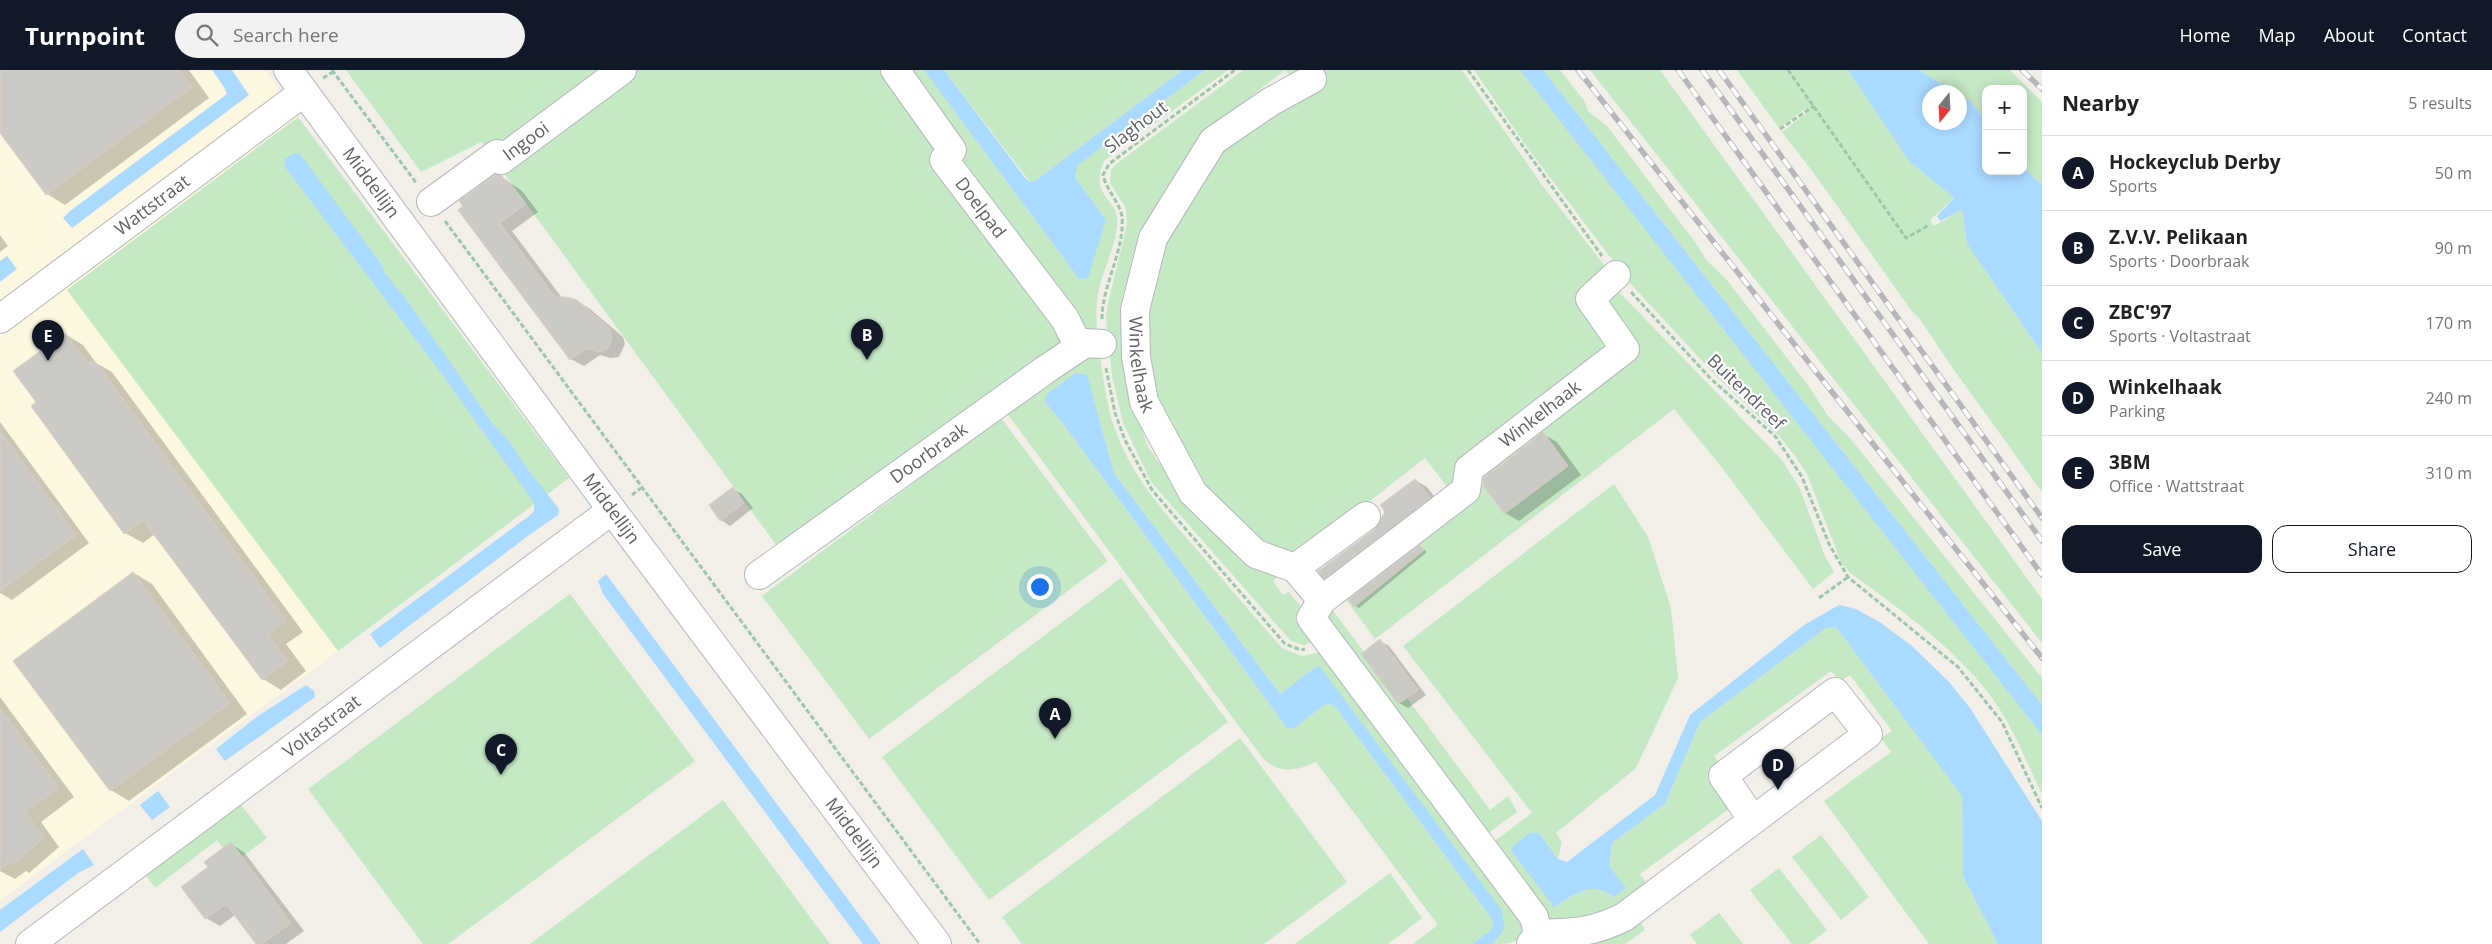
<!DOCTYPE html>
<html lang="en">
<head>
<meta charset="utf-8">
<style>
	:root { --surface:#fff; --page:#f2f2f2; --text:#222; --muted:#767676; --line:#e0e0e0; --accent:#111827 }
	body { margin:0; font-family:"Open Sans",sans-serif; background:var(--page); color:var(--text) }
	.controls { position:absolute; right:15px; top:15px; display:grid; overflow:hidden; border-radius:10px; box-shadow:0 2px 12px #0003 }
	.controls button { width:45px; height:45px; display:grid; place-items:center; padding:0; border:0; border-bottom:1px solid var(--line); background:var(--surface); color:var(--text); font:25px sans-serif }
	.compass { position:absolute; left:1922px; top:15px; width:45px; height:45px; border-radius:50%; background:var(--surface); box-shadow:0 2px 12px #0003; rotate:198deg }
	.you { position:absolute; left:1039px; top:516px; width:18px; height:18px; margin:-12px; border:4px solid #fff; border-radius:50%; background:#1a73e8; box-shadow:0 0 0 8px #1a73e833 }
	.badge { display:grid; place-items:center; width:32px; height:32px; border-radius:50%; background:var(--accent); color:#fff; font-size:16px; font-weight:700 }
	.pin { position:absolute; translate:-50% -41px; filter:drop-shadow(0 1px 2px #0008) }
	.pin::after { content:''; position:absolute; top:26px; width:18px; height:15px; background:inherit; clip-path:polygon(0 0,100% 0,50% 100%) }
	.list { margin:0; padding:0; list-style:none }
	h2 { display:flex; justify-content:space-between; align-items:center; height:65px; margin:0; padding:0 20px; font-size:21px }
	h2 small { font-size:16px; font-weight:400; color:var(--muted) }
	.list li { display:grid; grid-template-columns:32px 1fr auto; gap:15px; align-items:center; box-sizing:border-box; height:75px; padding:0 20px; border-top:1px solid var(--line) }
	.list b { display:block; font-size:19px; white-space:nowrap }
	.list p { margin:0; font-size:16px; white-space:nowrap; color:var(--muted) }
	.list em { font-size:16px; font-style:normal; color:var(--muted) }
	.actions { display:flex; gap:10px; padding:15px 20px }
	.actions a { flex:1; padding:11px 0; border:1px solid var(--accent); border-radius:15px; text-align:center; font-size:18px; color:var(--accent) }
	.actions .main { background:var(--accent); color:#fff }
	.icon { flex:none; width:28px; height:28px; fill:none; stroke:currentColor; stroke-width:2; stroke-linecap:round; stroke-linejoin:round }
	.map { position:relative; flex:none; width:2042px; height:874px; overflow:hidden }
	header { display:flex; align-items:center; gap:30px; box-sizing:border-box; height:70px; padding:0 25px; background:var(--accent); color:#fff }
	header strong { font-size:24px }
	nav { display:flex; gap:28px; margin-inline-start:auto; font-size:18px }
	.search { width:350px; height:45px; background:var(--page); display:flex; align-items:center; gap:12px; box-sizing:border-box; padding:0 18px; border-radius:28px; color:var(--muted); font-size:19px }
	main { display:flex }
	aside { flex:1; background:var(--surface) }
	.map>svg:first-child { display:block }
	.commercial { fill:#fef7e0 }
	.green { fill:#c5e8c5 }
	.water { fill:#aadaff }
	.shadow { fill:#0003 }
	.building { fill:#cccac5; stroke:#d6d1c6 }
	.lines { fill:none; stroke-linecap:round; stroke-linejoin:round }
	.minor-casing { stroke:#b5b8bc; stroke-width:30 }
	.path { stroke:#9cc7a9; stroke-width:3; stroke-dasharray:5 2.5; stroke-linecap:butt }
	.minor { stroke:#fff; stroke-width:28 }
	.rail-casing { stroke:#b6b7b8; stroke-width:5.5 }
	.rail { stroke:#fff; stroke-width:4; stroke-dasharray:11; stroke-linecap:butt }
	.labels { text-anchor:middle; stroke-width:4.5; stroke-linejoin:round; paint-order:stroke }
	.street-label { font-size:18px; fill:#5f6368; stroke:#fff }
</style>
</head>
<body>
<header>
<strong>Turnpoint</strong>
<div class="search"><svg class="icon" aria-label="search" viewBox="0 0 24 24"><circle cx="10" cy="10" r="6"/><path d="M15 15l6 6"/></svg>Search here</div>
<nav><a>Home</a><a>Map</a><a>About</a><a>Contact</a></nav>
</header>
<main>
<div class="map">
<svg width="2042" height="874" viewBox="0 0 2042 874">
	<rect width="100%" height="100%" fill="#f1efe8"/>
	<polygon class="commercial" points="0,0 265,0 298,47 67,220 338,581 0,830"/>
	<g class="green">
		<path d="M346,0H924L1079,209L1106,150L1075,107L1078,94L1205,0H1228L1104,91C1088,130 1121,126 1117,157C1114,182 1100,205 1097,230C1095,251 1098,272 1101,294C1105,319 1108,344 1118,367C1137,415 1172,451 1205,489C1231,519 1256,549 1282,578L1302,586L1321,582L1522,845L1518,849L1523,862C1518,874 1507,874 1493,874L1505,858L1317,596L1280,624L1114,403L1098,345L1045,332L1064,355L1287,658L1293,659L1326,634L1334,635L1494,852L1490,861L1472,874H1413L1438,855L1316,692C1296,701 1279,705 1262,687L1003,338L788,491L481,72L421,102Z"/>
		<polygon points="944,0 1183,0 1035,111 1030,112"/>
		<polygon points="1243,0 1305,0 1293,8 1285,0 1232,41 1204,67 1179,99 1155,140 1124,281 1127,314 1148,377 1169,407 1208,427 1161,349 1140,259 1160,175 1216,85 1309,0 1462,0 1542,115 1608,200 1582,229 1617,276 1455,427 1425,388 1357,441 1273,511 1283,525 1289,522 1304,540 1316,570 1304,575 1291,571 1151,412 1123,353 1112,306 1106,249 1108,233 1127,154 1126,138 1110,113 1111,100 1115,95"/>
		<path d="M1474,0H1520L1572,65L2042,665V724C2028,695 2016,665 1999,638C1966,586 1899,538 1849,502L1841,492L1807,404L1795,386L1781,368L1717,307L1629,212L1524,73Z"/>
		<polygon points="1543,0 1560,0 1585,32 1588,41 1607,56 1695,172 1707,191 1727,210 1810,318 1828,346 1850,368 2042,608 2042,635"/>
		<polygon points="1590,0 1660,0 2042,529 2042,573"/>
		<polygon points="1737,0 1848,0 1909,91 1954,128 1930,150 1934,156 1962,140 1967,174 2042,283 2042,422 1949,293 1920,249 1911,240 1813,102 1782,62 1808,42 1805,39 1779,58"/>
		<polygon points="1919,0 2010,0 2042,32 2042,115 2023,97 2025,75 2023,72 2023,19 1986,19 1986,50 1970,31 1960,25 1960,22 1955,22"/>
		<polygon points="298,47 569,408 338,581 67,220"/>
		<polygon points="1618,221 1782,390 1800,419 1825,486 1834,502 1813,519 1720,395 1674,339 1375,569 1345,528 1469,435 1476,411 1619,302 1628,292 1599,229"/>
		<polygon points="1001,348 1108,491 869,669 762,526"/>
		<polygon points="1614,414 1648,467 1671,538 1678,608 1636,698 1556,763 1562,772 1558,789 1539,763 1512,782 1554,837 1581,821 1592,818 1625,818 1609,796 1612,773 1665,734 1700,652 1826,558 1836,557 1962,726 1963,806 1998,874 1929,874 1824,731 1891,682 1881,668 1892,661 1850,605 1840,611 1831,601 1714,686 1723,698 1708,710 1729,739 1640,804 1649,817 1598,852 1552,852 1542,844 1493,777 1496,770 1532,743 1403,576"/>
		<polygon points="1121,508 1228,652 989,830 882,687"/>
		<polygon points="570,524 695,691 448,874 423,874 308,719"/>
		<polygon points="1326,531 1364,582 1361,584 1398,634 1407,628 1490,740 1508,726 1517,742 1488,763 1321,545"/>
		<polygon points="1240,668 1347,812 1264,874 1022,874 1002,847"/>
		<polygon points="237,730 267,768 234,793 217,770 155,818 143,801"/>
		<polygon points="723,730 830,874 530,874"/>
		<polygon points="1821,765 1869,827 1841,850 1792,787"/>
		<polygon points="1779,798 1827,860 1809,874 1792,874 1750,820"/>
		<polygon points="1390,803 1422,848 1388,874 1295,874"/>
		<polygon points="1719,843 1743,874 1697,874 1690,865"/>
		<polygon points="1639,850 1645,860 1625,874 1594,874 1597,870"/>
	</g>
	<g class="water">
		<polygon points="212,0 232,0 249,25 72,158 63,148 70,141 227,24 224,17"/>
		<polygon points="924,0 944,0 1026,109 1030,112 1035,111 1183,0 1205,0 1078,95 1075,107 1106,150 1088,208 1079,209"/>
		<polygon points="1520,0 1543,0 2042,635 2042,665"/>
		<polygon points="1848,0 1919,0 1955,22 1930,22 1930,52 1960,52 1960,25 1970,31 1986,50 1986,101 2023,101 2023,97 2042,115 2042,283 1967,174 1962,140 1940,151 1937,146 1954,128 1909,91"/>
		<polygon points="294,83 300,84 382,195 384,202 408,232 493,354 506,367 529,401 559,439 558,445 529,465 380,578 370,564 529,446 534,441 534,433 439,300 285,97 285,89"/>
		<polygon points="7,186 17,199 0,212 0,191"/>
		<polygon points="1075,303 1087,305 1114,403 1280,624 1317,596 1320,597 1501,839 1505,858 1493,874 1472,874 1490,861 1494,852 1334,635 1326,634 1293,659 1287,658 1064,355 1045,332 1047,324"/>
		<polygon points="606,504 881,874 863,874 603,524 598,511"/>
		<path d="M1839,535L1856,539L1881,553L1912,576L1949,612L1970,638L2042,751V874H1998L1963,806L1962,726L1836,557L1826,558L1700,652L1665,734L1612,773L1609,796L1626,818L1614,827C1591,809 1576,824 1554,837L1512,782L1513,776L1530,763H1539L1558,789L1567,792L1655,725L1690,645L1804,555Z"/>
		<polygon points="306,615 314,621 315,627 225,691 216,679 258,646"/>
		<polygon points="158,721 170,737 152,750 140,735"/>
		<polygon points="83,779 94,795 78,803 0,862 0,840"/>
	</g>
	<g class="shadow">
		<polygon points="0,0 189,0 209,28 65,135 47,124 0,61"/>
		<polygon points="502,107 522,121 538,142 512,161 562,228 577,231 590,239 623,267 625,274 619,287 610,288 600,285 584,296 571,289 460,140"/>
		<polygon points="0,165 8,176 0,182"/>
		<polygon points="65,264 83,275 96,293 112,302 303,562 286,574 306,601 281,620 263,609 155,464 143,473 125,463 38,332"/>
		<polygon points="0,352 89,473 12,530 0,523"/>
		<polygon points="1543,364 1557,372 1581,405 1519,451 1505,443"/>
		<polygon points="1415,410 1427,417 1441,435 1337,514 1325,508 1376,459"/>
		<polygon points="733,419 742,424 753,438 730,456 721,450 710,436"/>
		<polygon points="1420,476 1427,482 1359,538 1355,536"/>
		<polygon points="134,503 152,514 247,644 129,731 111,720"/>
		<polygon points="1380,571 1389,576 1426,625 1408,638 1399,633"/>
		<polygon points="0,627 74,727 41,752 59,777 29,803 26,801 15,809 0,801"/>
		<polygon points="231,774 244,782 304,861 286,874 257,874 235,845 220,856 206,848 183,817 210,797"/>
	</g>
	<g class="building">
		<polygon points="0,0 179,0 192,17 46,125 0,63"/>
		<polygon points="496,104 502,106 507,113 509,112 526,134 500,153 555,227 566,227 577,230 610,259 612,270 606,280 598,282 586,278 570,290 458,140 463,136 459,131"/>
		<polygon points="65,263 88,294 94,290 286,551 268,564 288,591 262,610 143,450 124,464 31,336 36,332 13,301"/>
		<polygon points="0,361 76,465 0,521"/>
		<polygon points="1543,362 1568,396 1504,444 1483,415 1484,408"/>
		<polygon points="1415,409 1430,428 1324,509 1318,501 1375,459 1385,442 1380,435"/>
		<polygon points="733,417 744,433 720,451 709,435"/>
		<polygon points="1420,475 1424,480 1354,537 1349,529"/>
		<polygon points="133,502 230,633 110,721 13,591"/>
		<polygon points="1380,569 1418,620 1398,634 1361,584"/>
		<polygon points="0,638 59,718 25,742 44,768 12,795 10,792 0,800"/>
		<polygon points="231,772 291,853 262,874 256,874 226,834 205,849 181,817 208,797 204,792"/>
	</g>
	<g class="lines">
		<g class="minor-casing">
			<g id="minor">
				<path id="s1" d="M288,0L612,440L937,874"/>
				<path id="s2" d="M895,0L952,80L944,90L1065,249L1079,277"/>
				<path id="s3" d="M1312,9L1270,32L1213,71L1153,168L1135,240L1136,287L1144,332L1193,423L1256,484L1295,498L1322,530"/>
				<path id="s4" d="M431,132L497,84L501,90L622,0"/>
				<path id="s5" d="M0,249L304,22"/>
				<polyline points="1295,498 1366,446"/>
				<path id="s6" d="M759,505L1045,300L1085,273L1102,274"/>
				<path d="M1538,864C1573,863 1592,863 1624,847L1868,664L1835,622L1723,706L1753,750"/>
				<path id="s7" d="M30,874L612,440"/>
				<path id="s8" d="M1531,874L1538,864L1534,847L1311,548L1322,530L1466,420L1469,399L1625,279L1590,229L1616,205"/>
			</g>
		</g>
		<g class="path">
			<polyline points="332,0 417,114"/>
			<polyline points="1468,0 1602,186"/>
			<polyline points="1788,0 1906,168 1929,155"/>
			<polyline points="323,8 333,2"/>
			<polyline points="1780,59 1814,36"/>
			<polyline points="445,151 980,874"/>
			<polyline points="1631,222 1710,308 1775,366 1802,407 1829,474 1848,507 1958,597 2002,652 2042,738"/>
			<path d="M1102,249C1102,215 1125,180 1122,147C1121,135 1106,119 1103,105L1109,94L1235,0"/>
			<polyline points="1106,298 1115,343 1125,370 1152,420 1285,574 1301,580 1305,579"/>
			<polyline points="632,425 641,418"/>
			<polyline points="1819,528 1848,507"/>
		</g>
		<use href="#minor" class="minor"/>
		<g class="rail-casing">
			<g id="rail">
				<polyline points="1578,0 2042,588"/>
				<polyline points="1678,0 2042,505"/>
				<polyline points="1702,0 2042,471"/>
				<polyline points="1719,0 2042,448"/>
				<polyline points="2022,0 2042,19"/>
			</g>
		</g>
		<use href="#rail" class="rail"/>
	</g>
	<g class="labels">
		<g class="street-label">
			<text transform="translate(1136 57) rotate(-37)" y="6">Slaghout</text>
			<text dy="6" stroke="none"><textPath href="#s4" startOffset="120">Ingooi</textPath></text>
			<text dy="6" stroke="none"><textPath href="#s1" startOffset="140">Middellijn</textPath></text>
			<text dy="6" stroke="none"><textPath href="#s5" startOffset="190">Wattstraat</textPath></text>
			<text dy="6" stroke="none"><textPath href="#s2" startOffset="171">Doelpad</textPath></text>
			<text dy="6" stroke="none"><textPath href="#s3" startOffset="360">Winkelhaak</textPath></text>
			<text transform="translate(1746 322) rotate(44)" y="6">Buitendreef</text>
			<text dy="6" stroke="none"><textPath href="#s8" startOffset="716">Winkelhaak</textPath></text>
			<text dy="6" stroke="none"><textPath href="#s6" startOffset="209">Doorbraak</textPath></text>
			<text dy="6" stroke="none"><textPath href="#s1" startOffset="545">Middellijn</textPath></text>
			<text dy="6" stroke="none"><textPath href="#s7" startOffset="364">Voltastraat</textPath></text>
			<text dy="6" stroke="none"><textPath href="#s1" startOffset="950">Middellijn</textPath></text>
		</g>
	</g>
</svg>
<div class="controls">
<button>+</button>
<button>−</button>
</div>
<svg class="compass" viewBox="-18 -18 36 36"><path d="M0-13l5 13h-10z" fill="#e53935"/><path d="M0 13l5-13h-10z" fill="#767676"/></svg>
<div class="you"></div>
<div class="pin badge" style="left:1055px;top:669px">A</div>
<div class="pin badge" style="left:867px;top:290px">B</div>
<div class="pin badge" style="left:501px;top:705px">C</div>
<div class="pin badge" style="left:1778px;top:720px">D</div>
<div class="pin badge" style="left:48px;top:291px">E</div>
</div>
<aside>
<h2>Nearby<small>5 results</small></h2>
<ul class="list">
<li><span class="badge">A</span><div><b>Hockeyclub Derby</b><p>Sports</p></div><em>50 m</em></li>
<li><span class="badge">B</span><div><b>Z.V.V. Pelikaan</b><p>Sports · Doorbraak</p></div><em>90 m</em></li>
<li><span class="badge">C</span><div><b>ZBC'97</b><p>Sports · Voltastraat</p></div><em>170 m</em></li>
<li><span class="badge">D</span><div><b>Winkelhaak</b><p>Parking</p></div><em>240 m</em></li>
<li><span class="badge">E</span><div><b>3BM</b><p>Office · Wattstraat</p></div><em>310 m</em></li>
</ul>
<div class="actions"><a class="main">Save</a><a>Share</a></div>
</aside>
</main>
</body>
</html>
